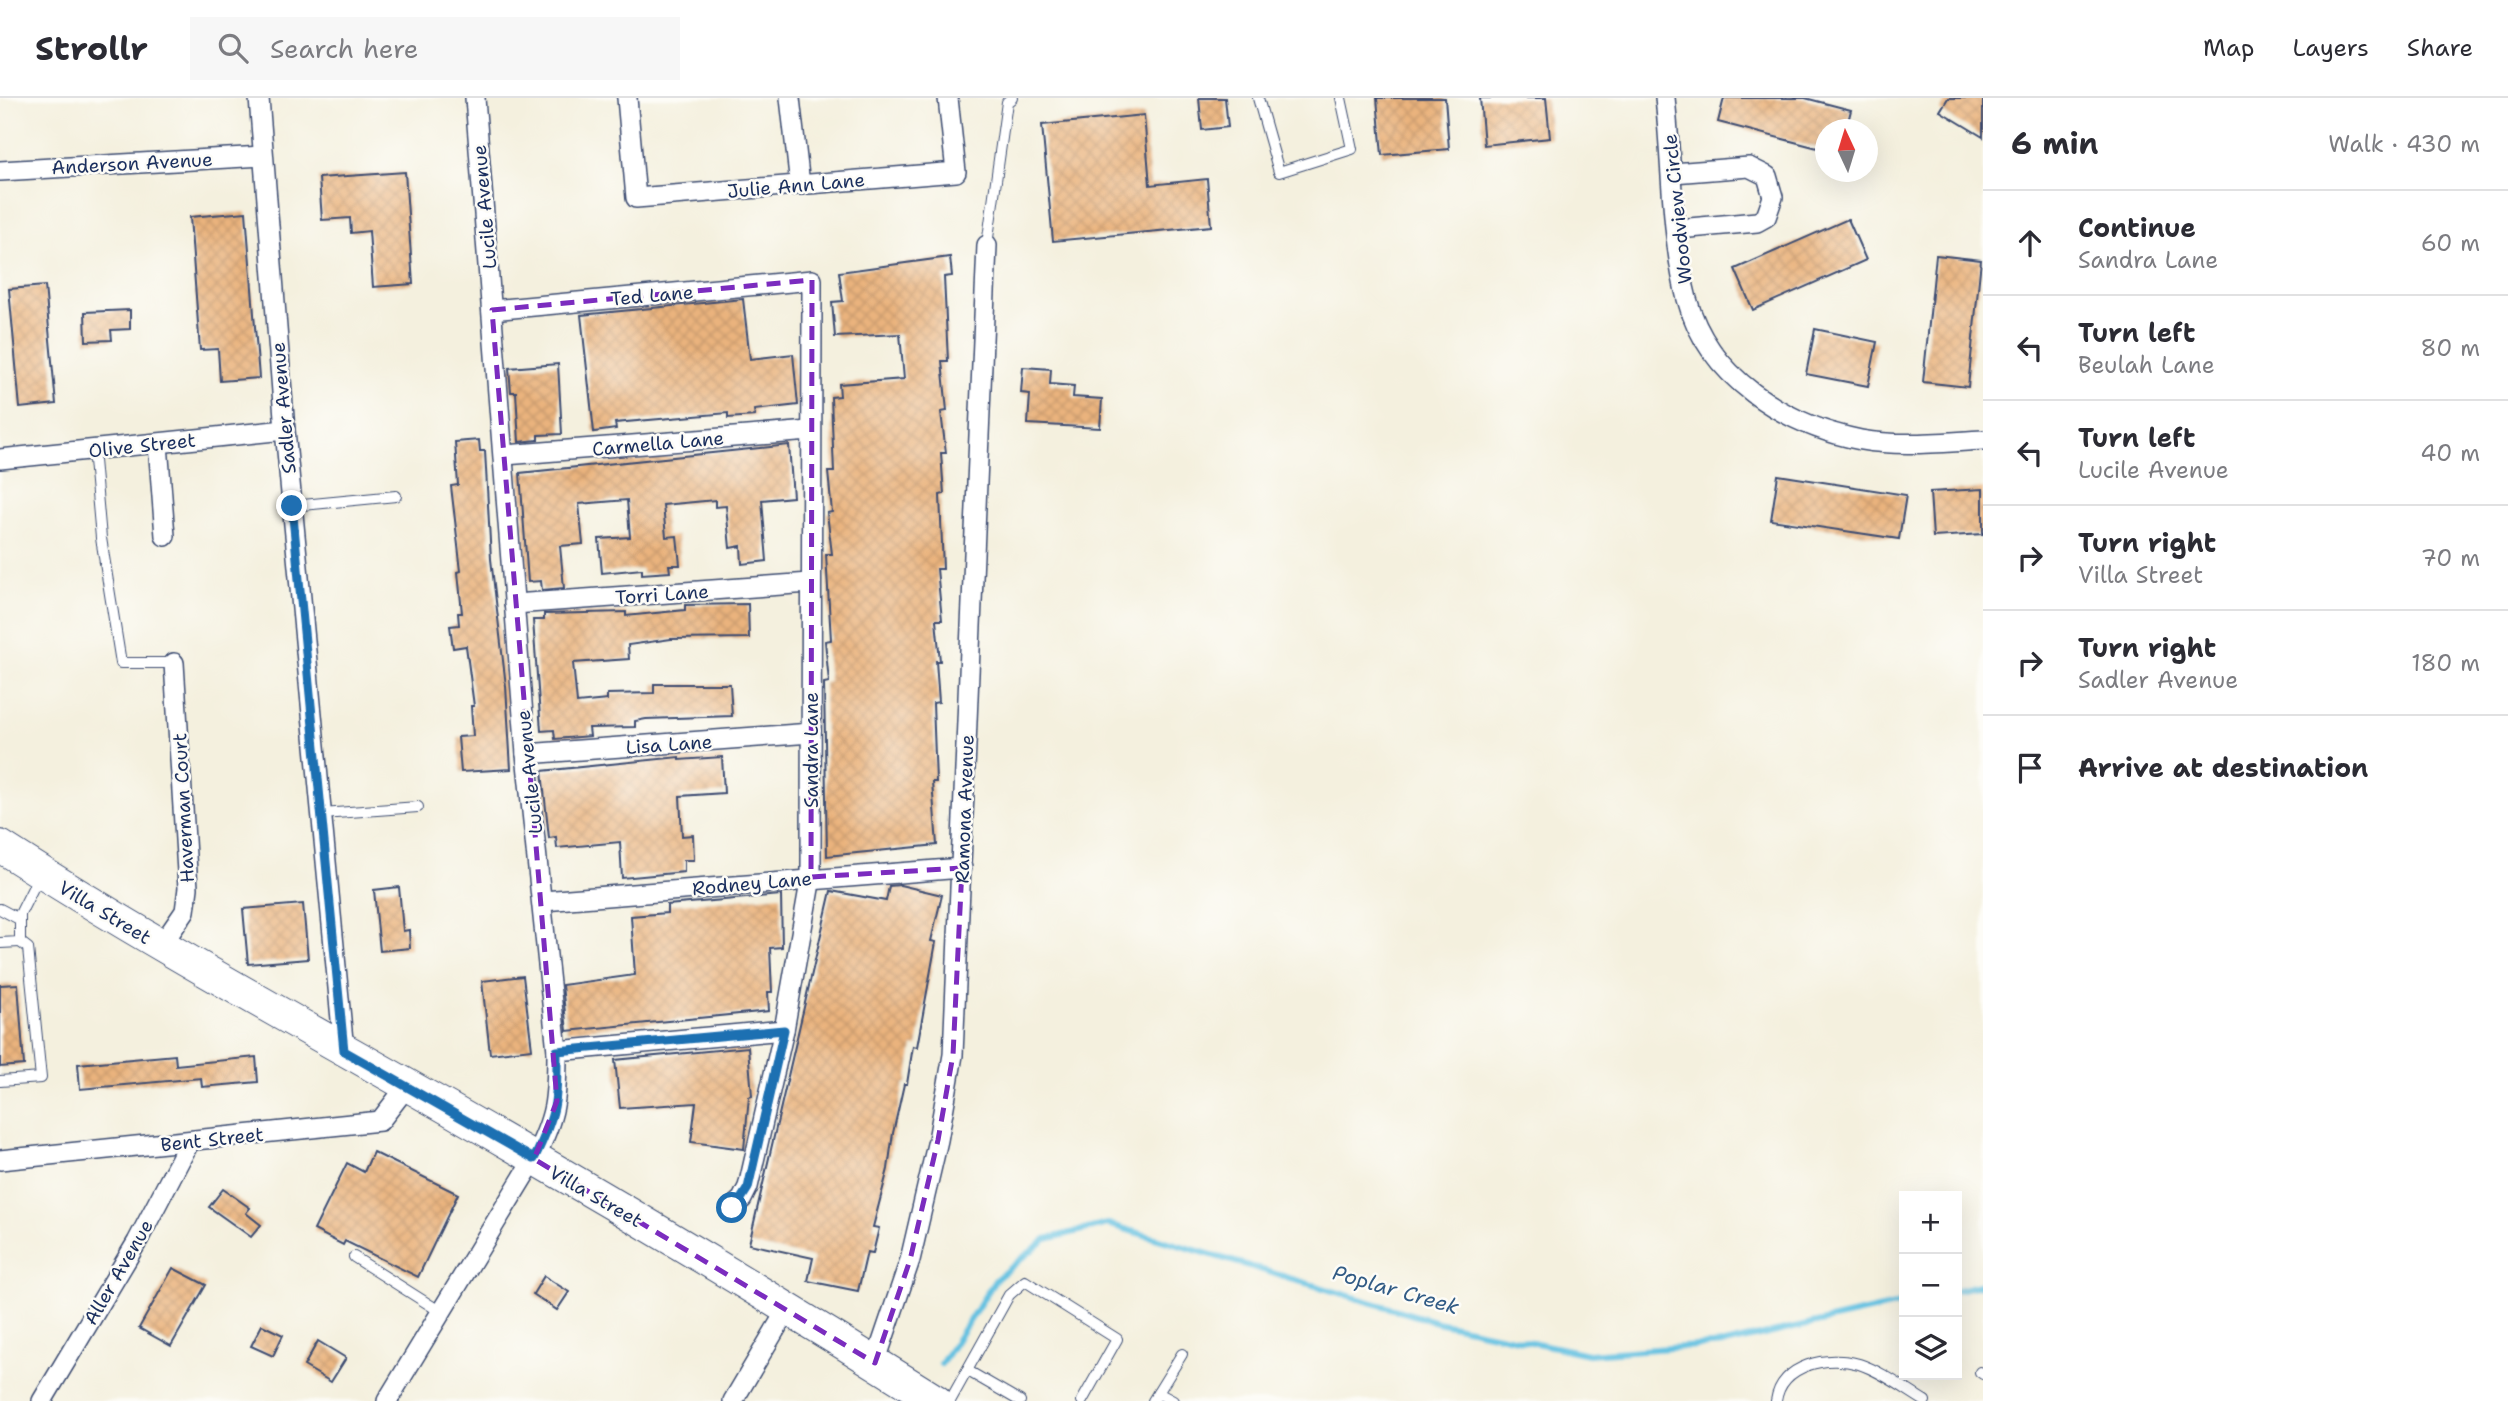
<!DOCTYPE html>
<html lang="en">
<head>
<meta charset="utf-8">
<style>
	:root { --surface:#fff; --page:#f7f7f7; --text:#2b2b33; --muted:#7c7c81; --line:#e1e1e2 }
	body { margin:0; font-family:"Shantell Sans",sans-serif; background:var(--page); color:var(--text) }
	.controls { position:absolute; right:21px; bottom:21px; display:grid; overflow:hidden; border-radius:0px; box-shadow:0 7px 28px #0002 }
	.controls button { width:63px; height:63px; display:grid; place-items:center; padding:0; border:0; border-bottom:2px solid var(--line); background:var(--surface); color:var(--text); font:35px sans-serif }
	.compass { position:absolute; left:1815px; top:21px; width:63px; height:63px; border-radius:50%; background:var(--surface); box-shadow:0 7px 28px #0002; rotate:356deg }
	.stop { position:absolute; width:21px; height:21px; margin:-16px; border:5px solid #1f6fb2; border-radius:50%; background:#fff }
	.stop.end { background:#1f6fb2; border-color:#fff; box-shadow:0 2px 7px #0008 }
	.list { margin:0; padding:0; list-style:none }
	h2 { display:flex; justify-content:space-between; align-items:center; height:91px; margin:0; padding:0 28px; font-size:30px }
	h2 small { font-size:23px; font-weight:400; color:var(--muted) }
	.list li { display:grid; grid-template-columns:46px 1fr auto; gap:21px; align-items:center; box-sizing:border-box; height:105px; padding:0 28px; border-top:2px solid var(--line) }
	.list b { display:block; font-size:26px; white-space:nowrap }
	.list p { margin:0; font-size:23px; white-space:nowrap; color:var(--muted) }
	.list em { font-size:23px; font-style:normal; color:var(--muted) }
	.icon { flex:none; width:38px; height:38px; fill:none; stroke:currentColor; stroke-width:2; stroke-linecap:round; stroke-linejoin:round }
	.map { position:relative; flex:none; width:1983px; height:1303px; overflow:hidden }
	header { display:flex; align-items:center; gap:42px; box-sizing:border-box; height:98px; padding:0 35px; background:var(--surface); border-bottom:2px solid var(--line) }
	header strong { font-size:33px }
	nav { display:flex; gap:38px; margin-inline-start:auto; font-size:24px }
	.search { width:490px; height:63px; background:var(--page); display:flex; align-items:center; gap:18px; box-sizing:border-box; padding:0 24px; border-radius:0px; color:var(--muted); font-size:26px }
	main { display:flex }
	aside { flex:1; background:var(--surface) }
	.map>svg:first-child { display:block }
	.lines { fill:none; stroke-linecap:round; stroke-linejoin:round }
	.stream { stroke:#63c1e1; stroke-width:6 }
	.building { fill:url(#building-cross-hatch) }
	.lane-casing { stroke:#3c4c71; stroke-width:12 }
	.street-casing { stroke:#3c4c71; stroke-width:22 }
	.primary-casing { stroke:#3c4c71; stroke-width:34 }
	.lane { stroke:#fff; stroke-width:10 }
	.street { stroke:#fff; stroke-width:19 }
	.primary { stroke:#fff; stroke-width:32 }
	.route { stroke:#1f6fb2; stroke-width:9 }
	.marked { fill:none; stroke:#7b2cbf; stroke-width:5; stroke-dasharray:14 9; stroke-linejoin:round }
	.labels { text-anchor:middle; stroke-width:5; stroke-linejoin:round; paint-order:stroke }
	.street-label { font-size:19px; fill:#1b2f5e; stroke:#fdfcf7 }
	.water-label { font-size:21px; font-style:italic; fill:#315b85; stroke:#fdfcf7 }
</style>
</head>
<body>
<header>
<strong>Strollr</strong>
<div class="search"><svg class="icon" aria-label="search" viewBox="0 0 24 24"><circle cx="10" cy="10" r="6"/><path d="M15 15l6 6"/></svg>Search here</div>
<nav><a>Map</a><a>Layers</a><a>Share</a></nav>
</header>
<main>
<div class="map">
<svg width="1983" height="1303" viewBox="0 0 1983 1303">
	<defs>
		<pattern id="building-cross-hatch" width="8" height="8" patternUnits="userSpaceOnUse" patternTransform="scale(1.75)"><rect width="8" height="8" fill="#eab37d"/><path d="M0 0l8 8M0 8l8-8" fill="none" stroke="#c89a6e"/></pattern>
	</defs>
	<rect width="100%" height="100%" fill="#fdfcf7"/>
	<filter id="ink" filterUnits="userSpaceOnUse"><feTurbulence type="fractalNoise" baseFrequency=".0143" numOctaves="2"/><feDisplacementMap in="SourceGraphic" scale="14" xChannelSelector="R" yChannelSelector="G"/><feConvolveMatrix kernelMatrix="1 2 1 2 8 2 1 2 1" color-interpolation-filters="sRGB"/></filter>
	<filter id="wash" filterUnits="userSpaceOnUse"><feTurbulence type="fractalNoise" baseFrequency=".00686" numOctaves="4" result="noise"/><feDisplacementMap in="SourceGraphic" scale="28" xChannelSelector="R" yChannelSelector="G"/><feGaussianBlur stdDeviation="1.57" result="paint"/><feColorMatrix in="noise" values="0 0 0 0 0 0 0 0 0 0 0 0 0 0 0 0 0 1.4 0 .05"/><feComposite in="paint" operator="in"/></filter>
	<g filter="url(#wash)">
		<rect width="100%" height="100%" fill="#f4f0de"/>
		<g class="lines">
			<g class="stream">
				<polyline points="1957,1192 1983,1186"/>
				<polyline points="941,1266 996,1181 1046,1141 1108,1126 1437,1224 1588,1256 1724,1246 1904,1205"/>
			</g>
		</g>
		<g id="blocks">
			<g class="building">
				<polygon points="1199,0 1225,0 1228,29 1202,32"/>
				<polygon points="1377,0 1445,0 1449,51 1382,57"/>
				<polygon points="1480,0 1546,0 1550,40 1484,47"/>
				<polygon points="1724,0 1805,0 1851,12 1846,32 1825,32 1825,52 1718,24"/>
				<polygon points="1948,0 1983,0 1983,39 1940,13"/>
				<polygon points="1144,17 1150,87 1207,81 1211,128 1053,143 1042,27"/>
				<polygon points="405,74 413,186 373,189 369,133 351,135 350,120 322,122 319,80"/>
				<polygon points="246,114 259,280 220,283 218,251 200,252 190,119"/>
				<polygon points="1848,121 1866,162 1753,212 1735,171"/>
				<polygon points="1936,157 1981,162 1968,289 1923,284"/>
				<polygon points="950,159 952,178 944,179 948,263 942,263 947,313 941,314 946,355 941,355 944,396 940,397 943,471 937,471 942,522 936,522 940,563 936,563 939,604 933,605 936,684 932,684 937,747 827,758 824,585 829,584 825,543 831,542 826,456 832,456 827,415 832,414 828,374 834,374 831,299 840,298 839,286 904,281 900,236 835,239 832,204 843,203 839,174"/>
				<polygon points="45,188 56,306 20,310 9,191"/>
				<polygon points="743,201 750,261 793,256 798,307 754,312 755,318 728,320 728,315 615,325 616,331 594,334 581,217"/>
				<polygon points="130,212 130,231 111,232 112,242 86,243 85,214"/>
				<polygon points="1815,231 1877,244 1868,288 1806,276"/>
				<polygon points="558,266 562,336 538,337 538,342 519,344 516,294 511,294 509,270"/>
				<polygon points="1023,269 1051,271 1050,286 1074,288 1073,299 1102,301 1100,330 1028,326 1030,296 1021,295"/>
				<polygon points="479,342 480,353 485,353 491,461 506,588 511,671 461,674 458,639 473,638 471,608 474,608 466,548 453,550 450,528 459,527 458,515 462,515 458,474 461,473 451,388 458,387 455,344"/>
				<polygon points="789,347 793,399 762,402 767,463 742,466 741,448 730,450 726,408 715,409 715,402 663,407 666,439 677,438 680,467 669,467 670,474 642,476 642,471 602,475 599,441 630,439 627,402 579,406 583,446 560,448 564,490 542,492 541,483 528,484 520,375"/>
				<polygon points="1778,377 1906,397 1899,441 1771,422"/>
				<polygon points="1983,391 1983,436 1933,439 1930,394"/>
				<polygon points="748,506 749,540 671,541 628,547 629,561 573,565 577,605 607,602 607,596 654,595 654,586 730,586 732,618 646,621 635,623 635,629 589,630 590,638 555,641 554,632 541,633 533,522 544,522 544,516 626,514 626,518 685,512 685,507"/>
				<polygon points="679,659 679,662 722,659 724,695 680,698 682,738 693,737 694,762 684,762 684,774 622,780 620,744 557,750 556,739 549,740 542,673"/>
				<polygon points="900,787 942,797 931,843 936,844 917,949 913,948 907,986 904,986 893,1035 888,1071 873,1129 879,1130 873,1155 867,1154 858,1193 808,1183 813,1160 749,1146 831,793 886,803 889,788"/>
				<polygon points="399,789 403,833 409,832 410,850 380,853 374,792"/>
				<polygon points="781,797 782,849 770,850 772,894 768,894 769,913 567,933 562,887 635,877 631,818 667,815 667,807"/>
				<polygon points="303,806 308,861 248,866 243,811"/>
				<polygon points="523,878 532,951 490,956 482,883"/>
				<polygon points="18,886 24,967 0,969 0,887"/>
				<polygon points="748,949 752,998 749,999 744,1051 691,1044 696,1005 620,1010 615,962"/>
				<polygon points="175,957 176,967 256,959 258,984 202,989 201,980 80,991 78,966"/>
				<polygon points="373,1054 458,1096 418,1179 345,1143 343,1147 314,1132 347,1065 364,1074"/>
				<polygon points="223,1091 250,1110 246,1115 261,1127 251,1139 209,1109"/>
				<polygon points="173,1170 206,1187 171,1248 139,1230"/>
				<polygon points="544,1178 569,1194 557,1212 533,1196"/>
				<polygon points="262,1227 283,1237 273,1258 251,1248"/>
				<polygon points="318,1243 346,1260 331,1284 304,1268"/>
			</g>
		</g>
	</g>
	<g filter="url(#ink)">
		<use href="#blocks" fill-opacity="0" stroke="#3c4c71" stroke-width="2"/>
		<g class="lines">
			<g class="lane-casing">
				<g id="lane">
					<polyline points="1258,0 1279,74 1352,51 1341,0"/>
					<polyline points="987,147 1007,4 1012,0"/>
					<polyline points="93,351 101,440 121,565 174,565"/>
					<polyline points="292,408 396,398"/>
					<polyline points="322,716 418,709"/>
					<polyline points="0,811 19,821"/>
					<polyline points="0,845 20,844 20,816 39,778"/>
					<polyline points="0,983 41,980 28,850 20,844"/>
					<polyline points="354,1159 441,1214"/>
					<polyline points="968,1273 1020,1303"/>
					<polyline points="1980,1274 1983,1276"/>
					<polyline points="1158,1295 1173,1303"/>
					<polyline points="950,1303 1009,1197 1025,1183 1117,1241 1082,1303"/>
					<polyline points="1153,1303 1182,1256"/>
					<path d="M1776,1303C1781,1266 1828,1257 1859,1266C1881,1273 1905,1291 1925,1303"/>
				</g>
			</g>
			<g class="street-casing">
				<g id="street">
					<polyline points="259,0 285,332 344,953"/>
					<polyline points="627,0 636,100 956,74 948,0"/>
					<polyline points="790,0 800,87"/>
					<path d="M1665,0C1672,63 1671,141 1687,201C1708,279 1785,327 1861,342C1901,349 1943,344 1983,342"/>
					<polyline points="0,73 263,58"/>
					<polyline points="1673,75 1749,69 1767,78 1773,99 1766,119 1757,124 1678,131"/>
					<polyline points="492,212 812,182 811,779 784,932 748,1089 742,1101 732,1110"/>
					<polyline points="158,346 165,438"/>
					<polyline points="505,357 810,333"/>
					<polyline points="0,361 285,332"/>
					<polyline points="514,506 810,485"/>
					<polyline points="526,656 811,635"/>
					<polyline points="543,803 962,770"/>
					<polyline points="161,848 185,813 188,790 174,565"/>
					<polyline points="557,953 784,932"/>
					<polyline points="0,1062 380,1023 407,988"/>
					<polyline points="875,1265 910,1162 938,1042 953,957 987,147"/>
					<polyline points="42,1303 137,1144 190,1043"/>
					<path d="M387,1303L534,1061C556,1017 557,1002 557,953L526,656L475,0"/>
					<polyline points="733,1303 788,1210"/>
				</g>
			</g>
			<g class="primary-casing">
				<path id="primary" d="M0,748C149,844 304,928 458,1016C619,1108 779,1204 936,1303"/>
			</g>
			<use href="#lane" class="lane"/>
			<use href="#street" class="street"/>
			<use href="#primary" class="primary"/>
		</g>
	</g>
	<g class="lines" filter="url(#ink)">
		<path class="route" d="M292,408L344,953L534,1061C557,1014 557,1005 557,953L784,932L748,1090L741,1101L732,1110"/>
	</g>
	<path class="marked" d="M812,182L811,779L962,770L953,957L938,1042L910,1162L875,1265L534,1061L557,1003L492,212Z"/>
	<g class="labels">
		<g class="street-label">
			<text transform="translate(132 65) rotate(-3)" y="7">Anderson Avenue</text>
			<text transform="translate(796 87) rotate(-5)" y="7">Julie Ann Lane</text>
			<text transform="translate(484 109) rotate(-95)" y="7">Lucile Avenue</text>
			<text transform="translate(1677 111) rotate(-96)" y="7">Woodview Circle</text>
			<text transform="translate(652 197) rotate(-5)" y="7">Ted Lane</text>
			<text transform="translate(283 310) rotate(-95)" y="7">Sadler Avenue</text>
			<text transform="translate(658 345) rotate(-5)" y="7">Carmella Lane</text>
			<text transform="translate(142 347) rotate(-6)" y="7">Olive Street</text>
			<text transform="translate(662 496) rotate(-4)" y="7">Torri Lane</text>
			<text transform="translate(669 646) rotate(-4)" y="7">Lisa Lane</text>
			<text transform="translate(811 652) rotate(-90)" y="7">Sandra Lane</text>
			<text transform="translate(529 674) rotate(-96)" y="7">Lucile Avenue</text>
			<text transform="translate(183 710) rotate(-93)" y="7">Haverman Court</text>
			<text transform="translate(964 711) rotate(-88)" y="7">Ramona Avenue</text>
			<text transform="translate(752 785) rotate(-5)" y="7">Rodney Lane</text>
			<text transform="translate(105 814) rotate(31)" y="7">Villa Street</text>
			<text transform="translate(212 1041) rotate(-6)" y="7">Bent Street</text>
			<text transform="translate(596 1098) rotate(30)" y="7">Villa Street</text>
			<text transform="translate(118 1174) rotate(-60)" y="7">Aller Avenue</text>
		</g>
		<g class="water-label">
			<text transform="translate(1396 1192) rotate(16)" y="7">Poplar Creek</text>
		</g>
	</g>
</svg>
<div class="controls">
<button>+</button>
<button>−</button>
<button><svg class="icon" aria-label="layers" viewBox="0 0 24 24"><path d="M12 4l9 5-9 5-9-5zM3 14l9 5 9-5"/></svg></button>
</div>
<svg class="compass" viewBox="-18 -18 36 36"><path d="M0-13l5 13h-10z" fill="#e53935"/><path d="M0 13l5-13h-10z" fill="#7c7c81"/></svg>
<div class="stop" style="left:732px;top:1110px"></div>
<div class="stop end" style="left:292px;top:408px"></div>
</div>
<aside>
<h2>6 min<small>Walk · 430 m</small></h2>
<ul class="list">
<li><svg class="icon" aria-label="ahead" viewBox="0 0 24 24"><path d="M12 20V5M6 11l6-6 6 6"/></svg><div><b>Continue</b><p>Sandra Lane</p></div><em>60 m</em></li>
<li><svg class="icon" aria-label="left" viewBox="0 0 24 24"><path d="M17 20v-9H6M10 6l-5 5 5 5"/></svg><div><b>Turn left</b><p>Beulah Lane</p></div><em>80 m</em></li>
<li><svg class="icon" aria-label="left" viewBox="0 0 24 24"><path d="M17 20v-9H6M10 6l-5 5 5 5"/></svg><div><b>Turn left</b><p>Lucile Avenue</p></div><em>40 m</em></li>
<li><svg class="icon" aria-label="right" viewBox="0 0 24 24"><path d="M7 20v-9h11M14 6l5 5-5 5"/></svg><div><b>Turn right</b><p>Villa Street</p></div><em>70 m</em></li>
<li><svg class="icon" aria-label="right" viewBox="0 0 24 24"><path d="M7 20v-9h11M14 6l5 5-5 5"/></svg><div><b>Turn right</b><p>Sadler Avenue</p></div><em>180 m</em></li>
<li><svg class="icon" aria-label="arrive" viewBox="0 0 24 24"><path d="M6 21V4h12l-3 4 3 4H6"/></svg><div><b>Arrive at destination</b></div></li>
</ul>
</aside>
</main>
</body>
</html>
